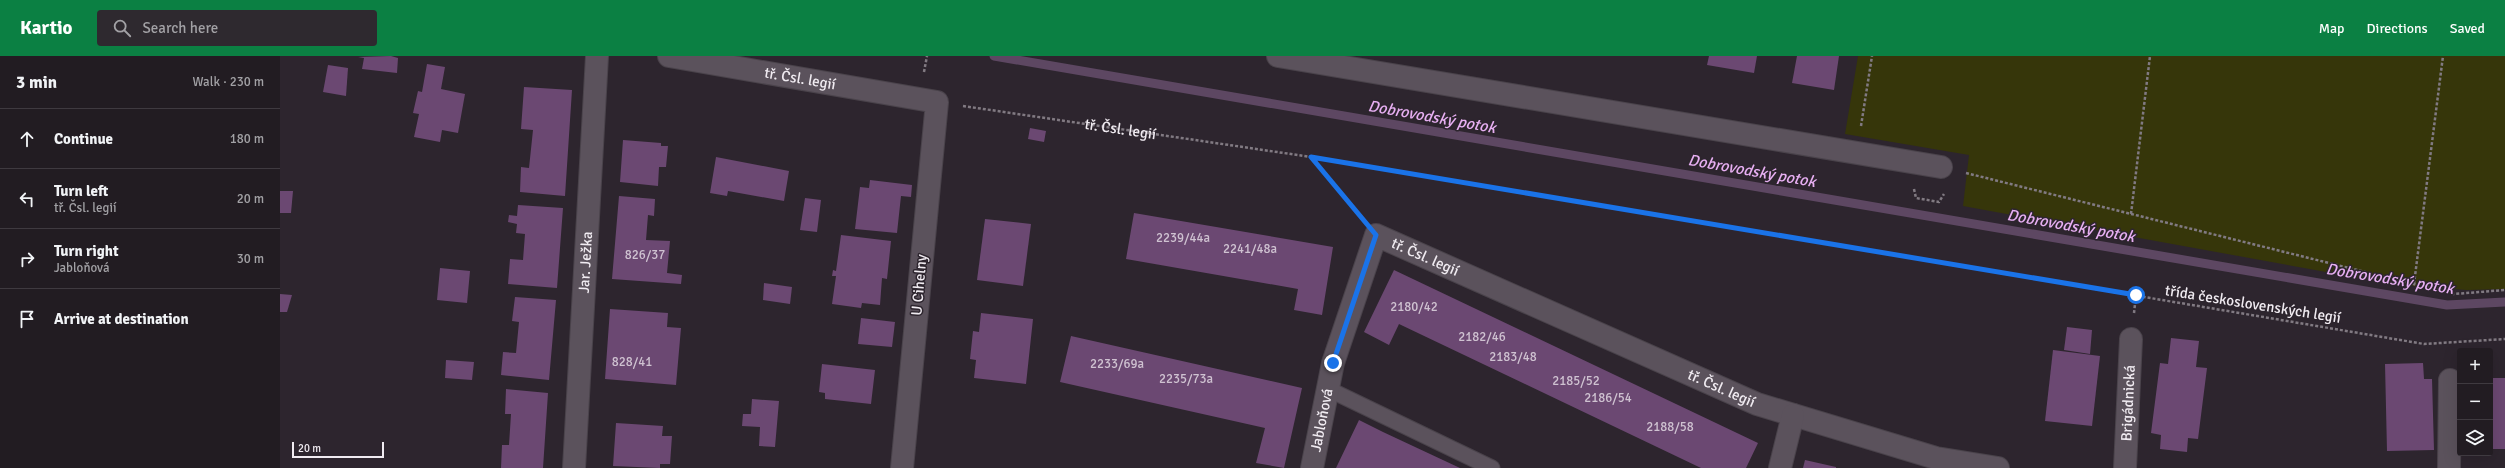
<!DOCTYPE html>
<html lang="en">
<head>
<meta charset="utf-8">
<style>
	:root { --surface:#221c22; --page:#2e292f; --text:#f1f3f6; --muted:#a2a1a5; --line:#3f3a40; --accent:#0b8043 }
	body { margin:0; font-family:Signika,sans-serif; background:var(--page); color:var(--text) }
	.controls { position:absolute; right:12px; bottom:12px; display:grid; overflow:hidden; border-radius:4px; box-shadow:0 4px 16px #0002 }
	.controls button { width:36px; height:36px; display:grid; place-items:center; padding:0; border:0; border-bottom:1px solid var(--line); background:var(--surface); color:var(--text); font:20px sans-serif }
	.scale { position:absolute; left:12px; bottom:10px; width:92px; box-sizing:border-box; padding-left:4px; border:2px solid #f0ebf1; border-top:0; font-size:11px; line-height:14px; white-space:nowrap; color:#f0ebf1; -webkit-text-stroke:3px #2d252e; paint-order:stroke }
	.stop { position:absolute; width:12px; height:12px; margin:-9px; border:3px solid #1a73e8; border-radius:50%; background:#fff }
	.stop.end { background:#1a73e8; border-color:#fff; box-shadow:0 1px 4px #0008 }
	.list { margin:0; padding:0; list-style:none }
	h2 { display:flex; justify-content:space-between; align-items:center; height:52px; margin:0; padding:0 16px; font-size:17px }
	h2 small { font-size:13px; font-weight:400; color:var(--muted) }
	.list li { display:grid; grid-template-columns:26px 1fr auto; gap:12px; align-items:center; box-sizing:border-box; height:60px; padding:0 16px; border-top:1px solid var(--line) }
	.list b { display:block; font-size:15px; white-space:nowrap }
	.list p { margin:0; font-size:13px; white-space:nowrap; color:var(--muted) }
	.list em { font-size:13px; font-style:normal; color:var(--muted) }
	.icon { flex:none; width:22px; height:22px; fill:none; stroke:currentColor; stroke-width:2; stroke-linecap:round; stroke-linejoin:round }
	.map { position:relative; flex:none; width:2225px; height:412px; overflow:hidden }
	header { display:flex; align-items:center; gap:24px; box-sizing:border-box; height:56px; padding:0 20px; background:var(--accent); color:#fff }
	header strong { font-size:19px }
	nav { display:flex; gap:22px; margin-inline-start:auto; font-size:14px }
	.search { width:280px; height:36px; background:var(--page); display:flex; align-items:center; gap:10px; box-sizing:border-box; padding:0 14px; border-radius:4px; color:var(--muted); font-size:15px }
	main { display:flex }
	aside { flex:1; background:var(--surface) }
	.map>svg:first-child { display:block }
	.green { fill:#36360a }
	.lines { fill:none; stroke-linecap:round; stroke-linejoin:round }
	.stream { stroke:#5d4762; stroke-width:9 }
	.building { fill:#6b4872 }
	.lane-casing { stroke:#4a434b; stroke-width:17 }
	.street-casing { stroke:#4a434b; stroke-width:24 }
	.path { stroke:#817a82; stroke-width:2.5; stroke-dasharray:3 2; stroke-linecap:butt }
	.lane { stroke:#5b525c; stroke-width:15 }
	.street { stroke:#5b525c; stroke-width:22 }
	.route { stroke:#1a73e8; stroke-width:5 }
	.labels { text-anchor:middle; stroke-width:3; stroke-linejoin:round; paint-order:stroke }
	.number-label { font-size:13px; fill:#cfc2d1 }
	.street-label { font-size:15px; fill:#f0ebf1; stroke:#2d252e }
	.water-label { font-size:16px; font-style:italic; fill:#e7aff2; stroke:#2d252e }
</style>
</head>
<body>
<header>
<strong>Kartio</strong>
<div class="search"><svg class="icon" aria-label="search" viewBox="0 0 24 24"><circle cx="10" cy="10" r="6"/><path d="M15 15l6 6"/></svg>Search here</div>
<nav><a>Map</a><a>Directions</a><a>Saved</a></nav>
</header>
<main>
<aside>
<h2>3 min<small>Walk · 230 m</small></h2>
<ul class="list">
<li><svg class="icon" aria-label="ahead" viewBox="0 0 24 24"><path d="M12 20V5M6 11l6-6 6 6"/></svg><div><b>Continue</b></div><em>180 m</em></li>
<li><svg class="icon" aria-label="left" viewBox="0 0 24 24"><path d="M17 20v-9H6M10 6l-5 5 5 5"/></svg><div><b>Turn left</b><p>tř. Čsl. legií</p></div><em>20 m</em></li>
<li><svg class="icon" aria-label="right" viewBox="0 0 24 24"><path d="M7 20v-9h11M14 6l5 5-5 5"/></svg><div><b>Turn right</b><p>Jabloňová</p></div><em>30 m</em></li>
<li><svg class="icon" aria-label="arrive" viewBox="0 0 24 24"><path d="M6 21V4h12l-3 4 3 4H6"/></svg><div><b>Arrive at destination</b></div></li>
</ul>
</aside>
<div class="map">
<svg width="2225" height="412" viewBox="0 0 2225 412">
	<rect width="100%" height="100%" fill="#2d252e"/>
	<polygon class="green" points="1578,0 2225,0 2225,233 2187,234 2118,229 1683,150 1689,99 1565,78"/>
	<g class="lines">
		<polyline class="stream" points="714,0 2167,249 2225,246"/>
	</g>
	<g class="building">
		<polygon points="111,0 118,2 117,17 82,13 84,2 78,1"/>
		<polygon points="1429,0 1477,0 1474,17 1427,9"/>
		<polygon points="1517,0 1559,0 1554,34 1512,27"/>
		<polygon points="147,8 165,11 161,33 185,38 178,77 162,74 160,86 134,81 139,58 133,57 138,35 142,36"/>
		<polygon points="48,9 68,12 66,40 43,36"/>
		<polygon points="244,31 292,34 285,140 240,136 241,111 249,112 253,74 241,73"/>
		<polygon points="750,72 766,75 764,86 748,83"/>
		<polygon points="343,84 381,87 381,90 388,90 386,111 379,111 378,130 340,126"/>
		<polygon points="436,101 509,115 504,145 448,135 447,140 430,137"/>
		<polygon points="590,124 632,129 631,141 621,140 617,177 575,173 580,131 589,132"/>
		<polygon points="0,135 13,135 11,157 0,157"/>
		<polygon points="339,140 375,143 374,160 368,159 366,184 390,185 387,217 402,219 401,228 332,223"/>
		<polygon points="525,142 541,144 537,176 520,174"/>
		<polygon points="238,149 283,152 277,232 228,228 230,203 243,204 245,178 236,177 237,168 228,166 229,159 237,160"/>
		<polygon points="854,157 1053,191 1042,259 1014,254 1018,233 846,203"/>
		<polygon points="705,163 751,168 743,230 697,224"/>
		<polygon points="561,179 611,185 607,223 602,222 600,249 582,247 581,252 552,248 556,220 552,220 553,214 556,215"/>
		<polygon points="160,212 190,215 187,247 157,244"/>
		<polygon points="1114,214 1478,387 1466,412 1421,412 1119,268 1109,289 1084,276"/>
		<polygon points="484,227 512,231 510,248 483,244"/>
		<polygon points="0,238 12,239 7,256 0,256"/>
		<polygon points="235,241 276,244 269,324 221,319 223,296 236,297 239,266 232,265"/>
		<polygon points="330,253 388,257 387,271 401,272 396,329 325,323"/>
		<polygon points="701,257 753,263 746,328 694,322 696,304 690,303 693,275 699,276"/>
		<polygon points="581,262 615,266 612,291 578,288"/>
		<polygon points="1787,271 1812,274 1810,298 1784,294"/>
		<polygon points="791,280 1022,332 1004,412 976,407 985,372 780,326"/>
		<polygon points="1891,282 1919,285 1916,311 1927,312 1918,383 1908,382 1907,396 1880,393 1881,379 1871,377 1880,307 1888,308"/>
		<polygon points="1773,294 1820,300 1812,370 1765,365"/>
		<polygon points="166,304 194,306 192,324 165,322"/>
		<polygon points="2143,307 2144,323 2152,323 2154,394 2107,395 2105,308"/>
		<polygon points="542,308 595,314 591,348 545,343 545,337 539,336"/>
		<rect x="2210" y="322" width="15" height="71"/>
		<polygon points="226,333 268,337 263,412 221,412 222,389 229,389 231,358 225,358"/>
		<polygon points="472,343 499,345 495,391 479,390 480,371 462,370 463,358 471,358"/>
		<polygon points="1079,364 1103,376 1180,412 1056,412"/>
		<polygon points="336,367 383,370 382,380 392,380 390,408 380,408 380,412 333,410"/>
		<polygon points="1525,404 1556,411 1556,412 1523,412"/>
	</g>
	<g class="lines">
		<g class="lane-casing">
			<polyline id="lane" points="1048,333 1212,412"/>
		</g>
		<g class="street-casing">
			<g id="street">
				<path id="s2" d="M389,0L657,46L622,412"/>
				<polyline points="998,0 1661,111"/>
				<path id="s3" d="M294,412L317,0"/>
				<path id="s4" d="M1032,412L1053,307L1096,179L1477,348L1656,402L1718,412"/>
				<polyline points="1500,412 1513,359"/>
				<path id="s5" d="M1845,412L1851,283"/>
				<polyline points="2169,412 2170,324"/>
			</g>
		</g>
		<g class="path">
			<polyline points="644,16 647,0"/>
			<path id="s1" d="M683,50L1031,101L2144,288L2225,283"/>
			<polyline points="1581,70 1592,0"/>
			<polyline points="1032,101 1079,159"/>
			<polyline points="1686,117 2174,238 2225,234"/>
			<polyline points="1634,133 1636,142 1659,146 1664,138"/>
			<polyline points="1851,158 1870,0"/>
			<polyline points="2134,228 2163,0"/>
			<polyline points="1854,257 1856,239"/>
		</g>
		<use href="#lane" class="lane"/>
		<use href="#street" class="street"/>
	</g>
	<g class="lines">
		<polyline class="route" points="1053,307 1096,179 1031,101 1856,239"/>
	</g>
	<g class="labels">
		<g class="number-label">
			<text x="903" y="186">2239/44a</text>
			<text x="970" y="197">2241/48a</text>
			<text x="365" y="203">826/37</text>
			<text x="1134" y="255">2180/42</text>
			<text x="1202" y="285">2182/46</text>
			<text x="1233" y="305">2183/48</text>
			<text x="352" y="310">828/41</text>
			<text x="837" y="312">2233/69a</text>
			<text x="906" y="327">2235/73a</text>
			<text x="1296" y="329">2185/52</text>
			<text x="1328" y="346">2186/54</text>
			<text x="1390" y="375">2188/58</text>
		</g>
		<g class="street-label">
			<text dy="5" stroke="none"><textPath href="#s2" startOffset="133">tř. Čsl. legií</textPath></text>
			<text dy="5" stroke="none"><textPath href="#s1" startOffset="159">tř. Čsl. legií</textPath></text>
			<text dy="5" stroke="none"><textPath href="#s4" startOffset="296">tř. Čsl. legií</textPath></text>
			<text dy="5" stroke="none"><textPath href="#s3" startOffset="206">Jar. Ježka</textPath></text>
			<text transform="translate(639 229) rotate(-85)" y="5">U Cihelny</text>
			<text transform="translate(1973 248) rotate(9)" y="5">třída československých legií</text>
			<text dy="5" stroke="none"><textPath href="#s4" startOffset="620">tř. Čsl. legií</textPath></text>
			<text dy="5" stroke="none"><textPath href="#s5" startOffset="65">Brigádnická</textPath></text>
			<text dy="5" stroke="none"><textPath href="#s4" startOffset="49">Jabloňová</textPath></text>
		</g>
		<g class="water-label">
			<text transform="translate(1152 60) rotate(10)" y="6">Dobrovodský potok</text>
			<text transform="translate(1472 114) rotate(10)" y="6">Dobrovodský potok</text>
			<text transform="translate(1791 169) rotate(10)" y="6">Dobrovodský potok</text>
			<text transform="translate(2110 222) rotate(9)" y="6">Dobrovodský potok</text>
		</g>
	</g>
</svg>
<div class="controls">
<button>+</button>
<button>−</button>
<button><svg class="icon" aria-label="layers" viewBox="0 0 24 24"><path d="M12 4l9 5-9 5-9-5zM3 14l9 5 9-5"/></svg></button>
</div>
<div class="scale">20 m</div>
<div class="stop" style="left:1856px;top:239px"></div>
<div class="stop end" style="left:1053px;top:307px"></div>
</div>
</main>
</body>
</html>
